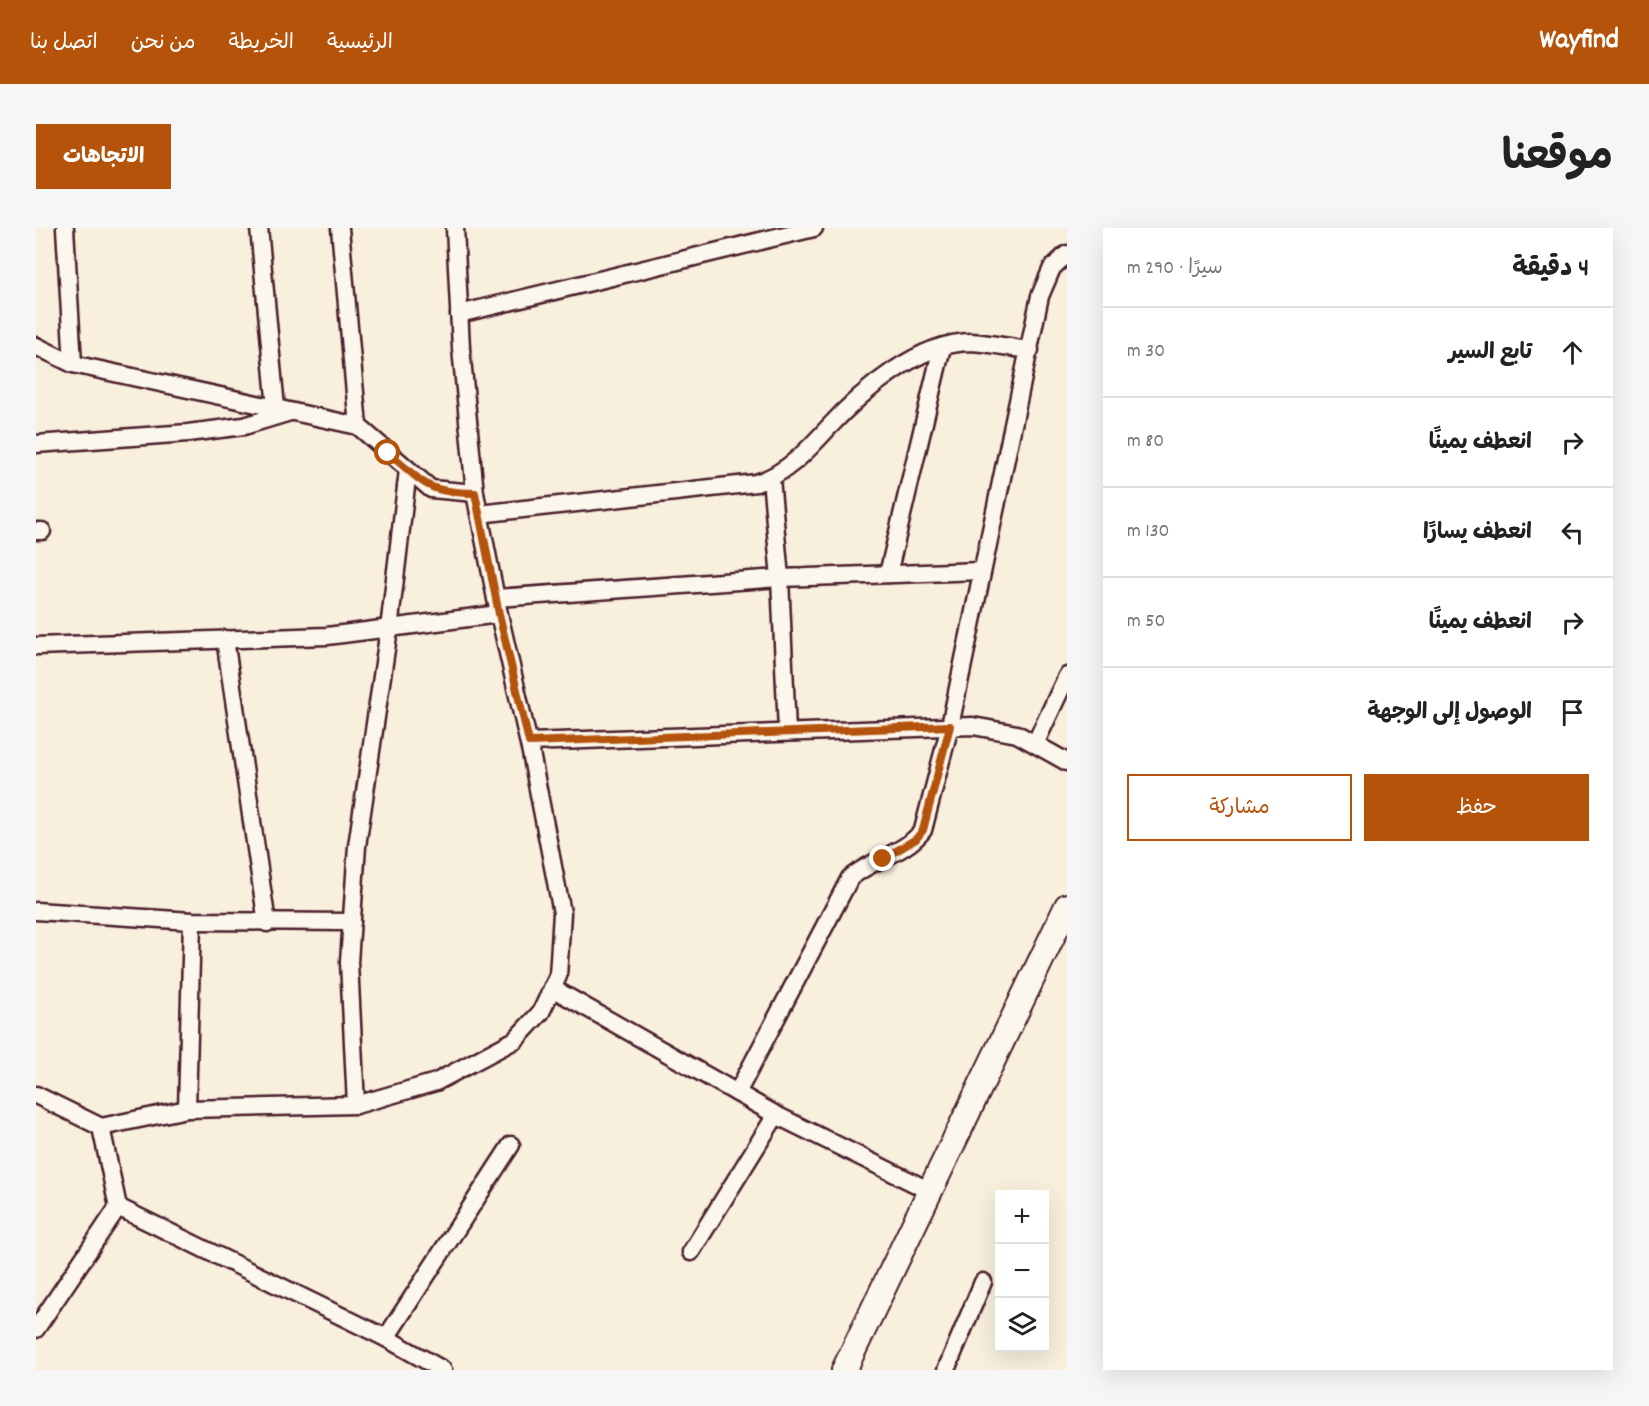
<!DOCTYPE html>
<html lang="ar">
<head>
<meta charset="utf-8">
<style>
	:root { --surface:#fff; --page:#f6f6f6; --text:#222; --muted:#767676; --line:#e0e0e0; --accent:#b45309 }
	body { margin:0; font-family:Dekko,"Playpen Sans Arabic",sans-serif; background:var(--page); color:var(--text); direction:rtl }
	.controls { position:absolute; right:18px; bottom:18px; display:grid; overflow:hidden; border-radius:0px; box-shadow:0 6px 24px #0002 }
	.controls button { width:54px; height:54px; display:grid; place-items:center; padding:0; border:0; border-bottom:2px solid var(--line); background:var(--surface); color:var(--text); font:30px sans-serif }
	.stop { position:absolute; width:18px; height:18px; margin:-14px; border:4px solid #b45309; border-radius:50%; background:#fff }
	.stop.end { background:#b45309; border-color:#fff; box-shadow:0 2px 6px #0008 }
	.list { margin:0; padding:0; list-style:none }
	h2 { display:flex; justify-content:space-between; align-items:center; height:78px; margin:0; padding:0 24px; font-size:26px }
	h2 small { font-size:20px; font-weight:400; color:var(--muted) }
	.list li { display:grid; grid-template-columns:39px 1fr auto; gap:18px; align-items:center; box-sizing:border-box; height:90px; padding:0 24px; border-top:2px solid var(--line) }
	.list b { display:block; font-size:22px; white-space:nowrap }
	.list em { font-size:20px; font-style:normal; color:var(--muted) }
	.actions { display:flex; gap:12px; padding:18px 24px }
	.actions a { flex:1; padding:14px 0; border:2px solid var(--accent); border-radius:0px; text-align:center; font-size:21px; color:var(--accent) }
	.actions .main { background:var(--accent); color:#fff }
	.icon { flex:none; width:33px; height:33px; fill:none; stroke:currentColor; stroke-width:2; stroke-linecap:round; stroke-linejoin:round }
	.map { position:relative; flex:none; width:1031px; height:1142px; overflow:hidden; direction:ltr; border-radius:0px }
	header { display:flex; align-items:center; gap:36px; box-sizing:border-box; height:84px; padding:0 30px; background:var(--accent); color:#fff }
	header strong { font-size:28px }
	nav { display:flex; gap:33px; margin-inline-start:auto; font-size:21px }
	.intro { display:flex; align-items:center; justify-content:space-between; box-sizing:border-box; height:144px; padding:0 36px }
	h1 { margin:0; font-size:42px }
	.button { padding:15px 27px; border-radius:0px; background:var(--accent); color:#fff; font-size:21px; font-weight:700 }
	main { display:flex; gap:36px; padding:0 36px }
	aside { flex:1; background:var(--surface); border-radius:0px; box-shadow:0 6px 24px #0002 }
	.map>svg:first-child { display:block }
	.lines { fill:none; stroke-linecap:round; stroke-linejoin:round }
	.street-casing { stroke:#4a1f2b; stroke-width:21 }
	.secondary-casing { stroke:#4a1f2b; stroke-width:28 }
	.street { stroke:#fbf7ec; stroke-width:16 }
	.secondary { stroke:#fbf7ec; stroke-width:24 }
	.route { stroke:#b45309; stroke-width:8 }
</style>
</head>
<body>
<header>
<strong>Wayfind</strong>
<nav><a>الرئيسية</a><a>الخريطة</a><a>من نحن</a><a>اتصل بنا</a></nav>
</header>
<div class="intro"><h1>موقعنا</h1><a class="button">الاتجاهات</a></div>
<main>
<aside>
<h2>4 دقيقة<small>سيرًا · 290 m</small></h2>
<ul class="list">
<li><svg class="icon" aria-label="ahead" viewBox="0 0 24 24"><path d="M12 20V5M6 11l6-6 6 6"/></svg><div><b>تابع السير</b></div><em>30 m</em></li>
<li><svg class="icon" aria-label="right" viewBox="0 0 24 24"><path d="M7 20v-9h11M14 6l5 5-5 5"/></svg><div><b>انعطف يمينًا</b></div><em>80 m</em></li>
<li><svg class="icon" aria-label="left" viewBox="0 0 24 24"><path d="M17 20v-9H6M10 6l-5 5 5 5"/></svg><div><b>انعطف يسارًا</b></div><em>130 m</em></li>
<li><svg class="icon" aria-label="right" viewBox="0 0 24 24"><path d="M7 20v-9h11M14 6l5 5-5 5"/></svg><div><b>انعطف يمينًا</b></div><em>50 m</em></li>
<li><svg class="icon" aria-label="arrive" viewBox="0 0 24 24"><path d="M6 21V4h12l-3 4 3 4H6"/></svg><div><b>الوصول إلى الوجهة</b></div></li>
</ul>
<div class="actions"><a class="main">حفظ</a><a>مشاركة</a></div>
</aside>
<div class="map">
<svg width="1031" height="1142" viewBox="0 0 1031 1142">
	<rect width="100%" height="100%" fill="#f8efdd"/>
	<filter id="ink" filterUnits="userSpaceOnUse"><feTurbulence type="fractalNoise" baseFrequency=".0167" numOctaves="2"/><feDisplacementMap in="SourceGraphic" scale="12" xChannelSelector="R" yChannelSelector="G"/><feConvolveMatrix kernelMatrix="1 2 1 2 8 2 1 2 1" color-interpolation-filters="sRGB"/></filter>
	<g filter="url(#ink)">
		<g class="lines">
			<g class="street-casing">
				<g id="street">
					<polyline points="29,0 37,136"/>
					<polyline points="223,0 240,180"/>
					<polyline points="304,0 322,198"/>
					<polyline points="423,86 778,0"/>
					<polyline points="0,118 37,136 322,198 395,261 439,265"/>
					<polyline points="0,216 152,205 208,198 254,184"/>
					<polyline points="735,250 744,350 751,503"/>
					<path d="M443,286L720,255C750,246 771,223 792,200C825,164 883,114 935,114C954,115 975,120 994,122"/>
					<polyline points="0,303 6,303"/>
					<polyline points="852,346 906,119"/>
					<polyline points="460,370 744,350 945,343"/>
					<polyline points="189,411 231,695"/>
					<polyline points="0,418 291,408 463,386"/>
					<polyline points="493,514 937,498 981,506 1031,534"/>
					<polyline points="999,516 1031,448"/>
					<polyline points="0,683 156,693 316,694"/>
					<polyline points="516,760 740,887 894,963"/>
					<path d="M701,865L814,650C836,631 869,626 887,602L914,498L1004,68L1016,40L1031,26"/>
					<polyline points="0,867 65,899 151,881 320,877 400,854 479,812 505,784 522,748 526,685 495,525 463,386 439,265 425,120 419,0"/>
					<polyline points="320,877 313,734 321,618 353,401 372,242"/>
					<polyline points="151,881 156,693"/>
					<polyline points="82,979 350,1110 407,1142"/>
					<polyline points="655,1024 740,887"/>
					<polyline points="0,1101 82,979 65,899"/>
					<polyline points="350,1110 475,917"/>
					<polyline points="910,1142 947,1054"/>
				</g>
			</g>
			<g class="secondary-casing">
				<polyline id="secondary" points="808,1142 1031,678"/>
			</g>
			<use href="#street" class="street"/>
			<use href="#secondary" class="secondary"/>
		</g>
	</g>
	<g class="lines" filter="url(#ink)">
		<path class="route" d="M352,225C390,256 388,264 439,265L463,386L493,514L914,498L887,602L880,611L847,631"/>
	</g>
</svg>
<div class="controls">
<button>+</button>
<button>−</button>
<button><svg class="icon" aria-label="layers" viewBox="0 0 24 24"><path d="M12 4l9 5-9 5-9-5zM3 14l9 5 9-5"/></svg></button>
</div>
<div class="stop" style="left:352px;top:225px"></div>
<div class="stop end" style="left:847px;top:631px"></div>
</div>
</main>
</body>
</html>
